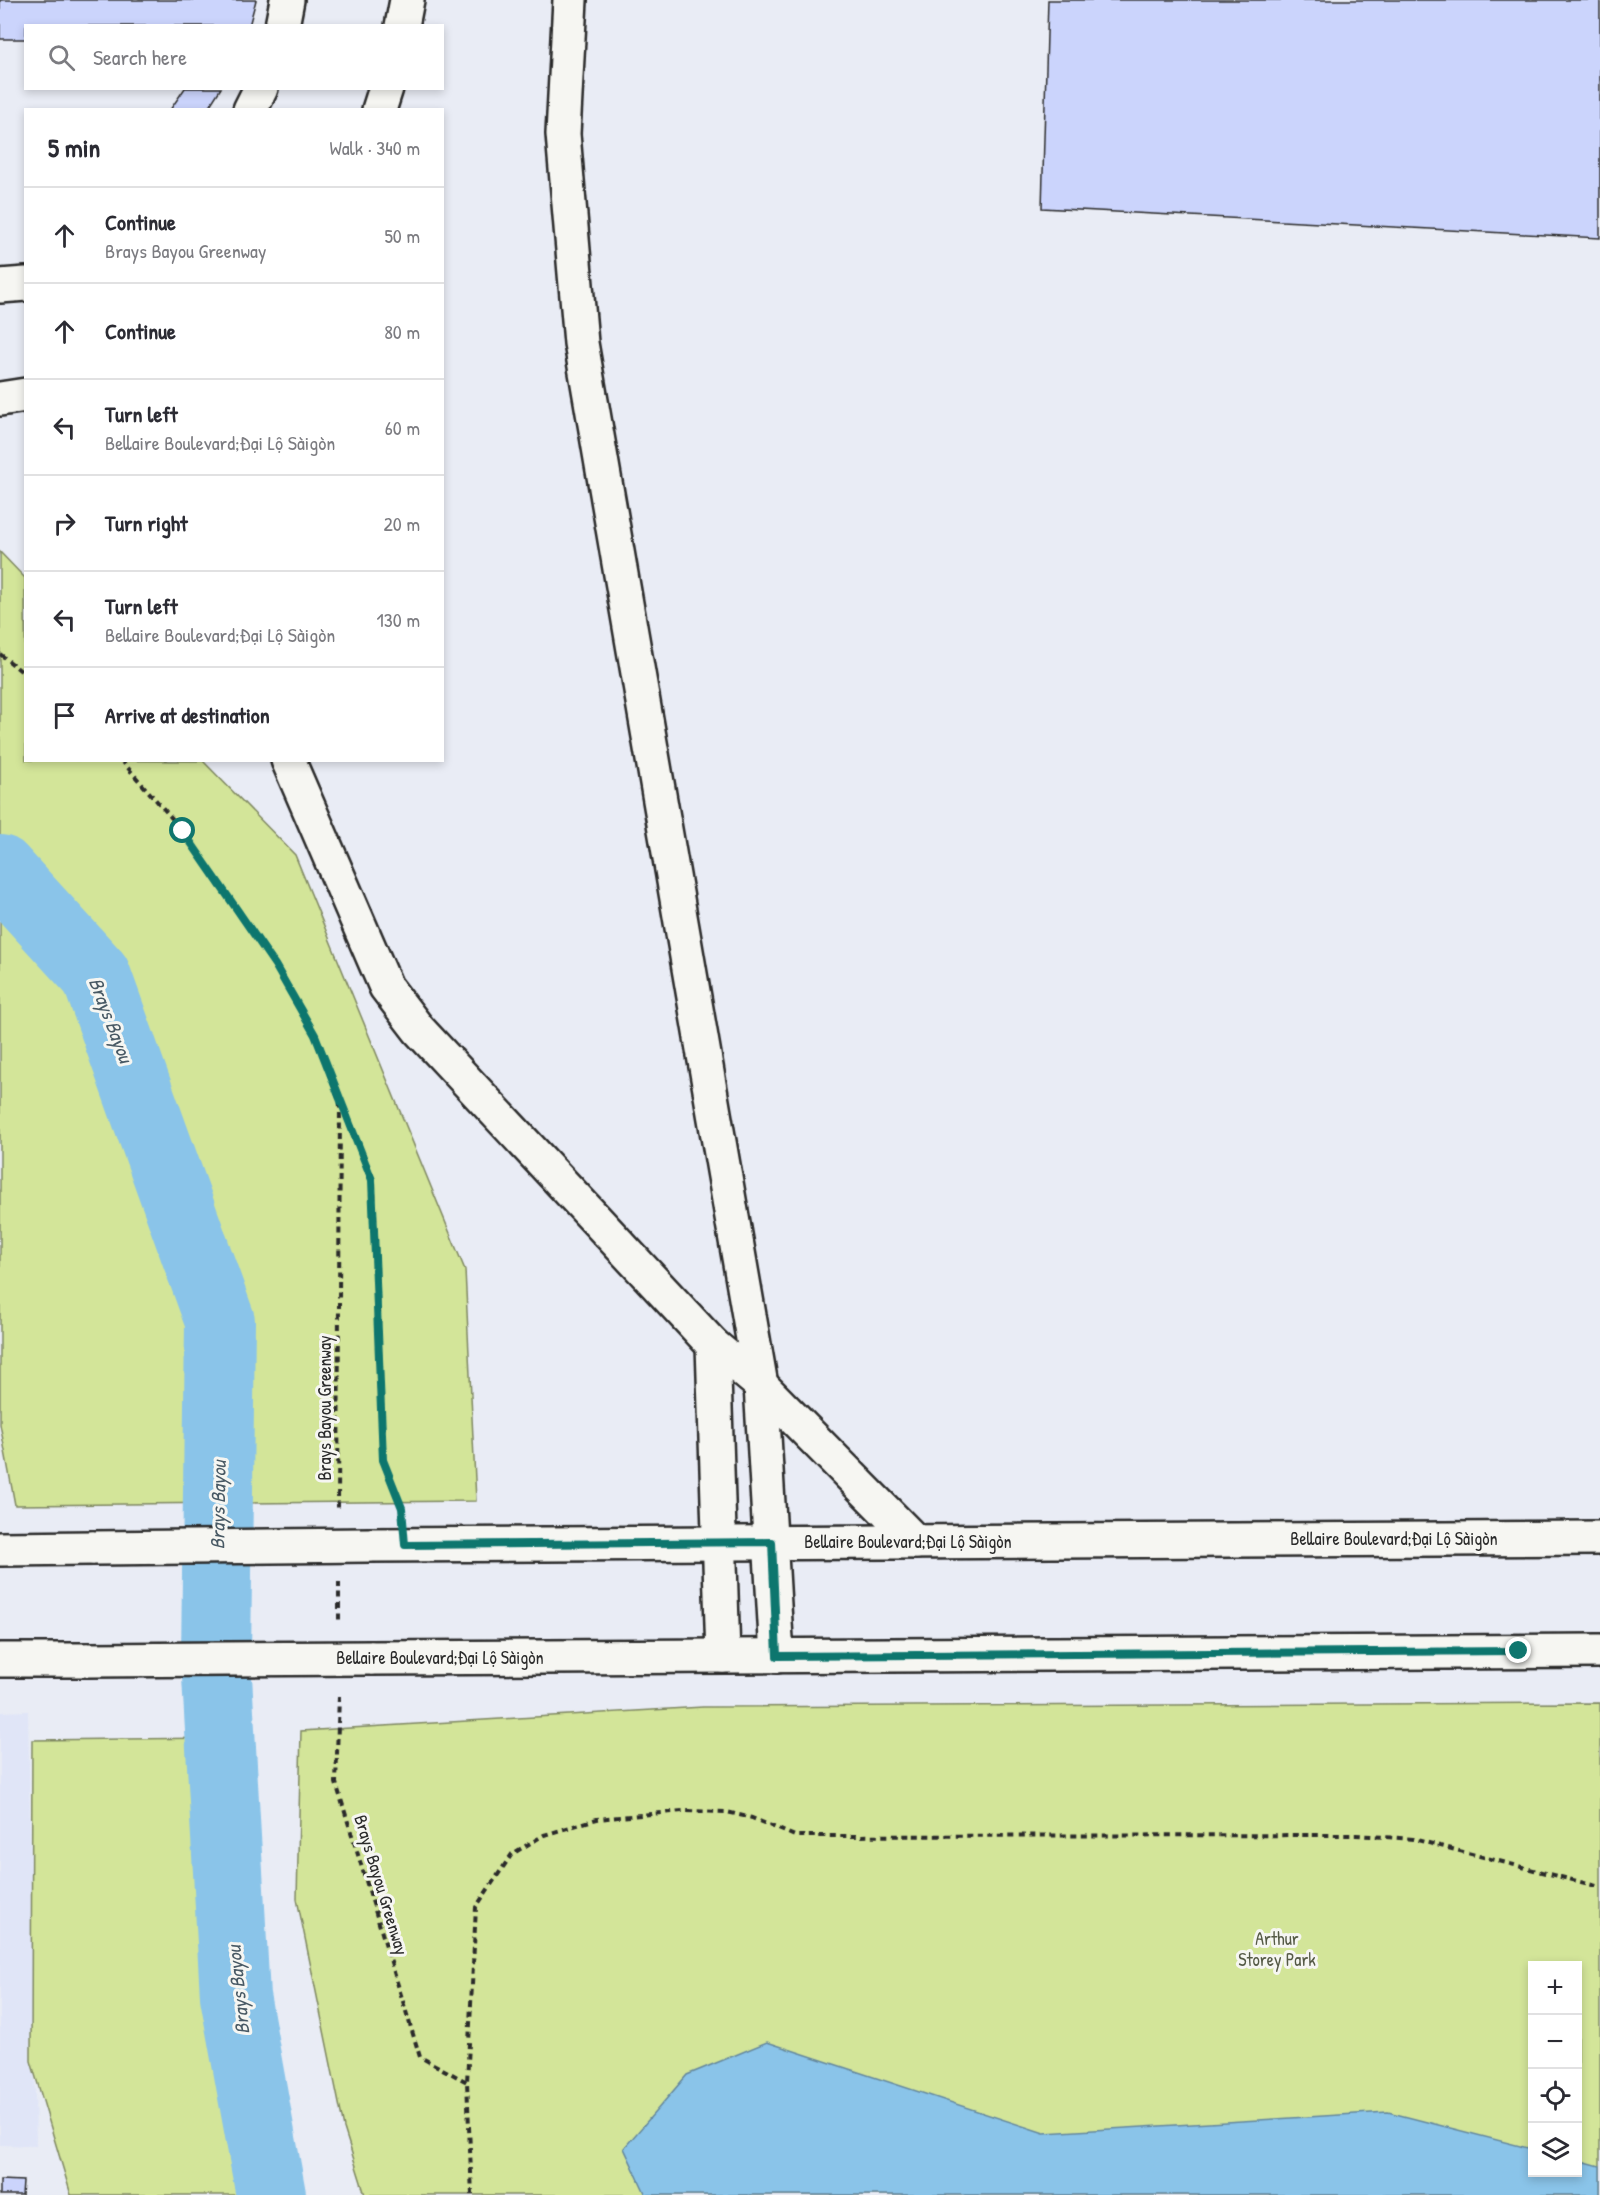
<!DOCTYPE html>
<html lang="en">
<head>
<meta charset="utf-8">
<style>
	:root { --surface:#fff; --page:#f7f7f7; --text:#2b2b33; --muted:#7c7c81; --line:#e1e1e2 }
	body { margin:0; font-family:"Patrick Hand",sans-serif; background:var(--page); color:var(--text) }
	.controls { position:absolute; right:18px; bottom:18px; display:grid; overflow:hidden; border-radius:0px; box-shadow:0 3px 9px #0003 }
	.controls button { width:54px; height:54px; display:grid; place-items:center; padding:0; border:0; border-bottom:2px solid var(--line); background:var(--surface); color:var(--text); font:30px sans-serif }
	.stop { position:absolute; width:18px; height:18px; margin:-14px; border:4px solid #0f766e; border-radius:50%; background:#fff }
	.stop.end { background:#0f766e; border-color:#fff; box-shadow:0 2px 6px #0008 }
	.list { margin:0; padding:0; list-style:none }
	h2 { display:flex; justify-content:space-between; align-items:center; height:78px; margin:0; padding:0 24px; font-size:26px }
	h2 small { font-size:20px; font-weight:400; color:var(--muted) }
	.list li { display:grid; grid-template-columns:39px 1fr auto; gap:18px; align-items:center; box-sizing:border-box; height:96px; padding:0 24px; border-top:2px solid var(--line) }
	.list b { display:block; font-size:22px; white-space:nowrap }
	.list p { margin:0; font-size:20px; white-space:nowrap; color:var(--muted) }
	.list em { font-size:20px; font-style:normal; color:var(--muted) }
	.icon { flex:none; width:33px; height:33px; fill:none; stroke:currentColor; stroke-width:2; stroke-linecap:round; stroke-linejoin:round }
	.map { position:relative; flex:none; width:1600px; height:2195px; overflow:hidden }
	.search { position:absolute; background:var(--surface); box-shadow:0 3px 9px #0003; left:24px; top:24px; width:420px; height:66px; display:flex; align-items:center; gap:15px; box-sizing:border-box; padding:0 21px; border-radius:0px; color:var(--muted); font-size:22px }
	.panel { position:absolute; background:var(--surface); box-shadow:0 3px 9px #0003; left:24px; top:108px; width:420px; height:654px; border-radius:0px }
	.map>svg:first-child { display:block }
	.built { fill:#e0e5f7 }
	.green { fill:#d3e599; stroke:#7f8862; stroke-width:1.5; fill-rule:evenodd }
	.water { fill:#8ac4e9; stroke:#64879d; stroke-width:1.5 }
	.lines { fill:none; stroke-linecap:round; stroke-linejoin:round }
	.river { stroke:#8ac4e9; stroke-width:70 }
	.building { fill:#cbd4fc; stroke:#2b2b2b; stroke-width:1.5 }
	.minor-casing { stroke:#2b2b2b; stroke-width:38 }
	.major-casing { stroke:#2b2b2b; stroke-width:38 }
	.path { stroke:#2b2b2b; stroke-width:4; stroke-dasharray:6 4.5; stroke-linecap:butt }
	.minor { stroke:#f6f6f2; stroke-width:33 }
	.major { stroke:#f6f6f2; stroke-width:33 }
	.major-bridge-casing { stroke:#2b2b2b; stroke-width:38; stroke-linecap:butt }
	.major-bridge { stroke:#f6f6f2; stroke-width:33 }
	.route { stroke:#0f766e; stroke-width:8 }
	.labels { text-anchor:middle; stroke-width:6; stroke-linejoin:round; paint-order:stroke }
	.street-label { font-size:18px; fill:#2b2b2b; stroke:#f6f6f2 }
	.park-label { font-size:18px; fill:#555a46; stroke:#f6f6f2 }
	.water-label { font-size:20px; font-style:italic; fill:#485964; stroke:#f6f6f2 }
</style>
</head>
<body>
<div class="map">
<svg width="1600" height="2195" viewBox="0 0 1600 2195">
	<rect width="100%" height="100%" fill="#e9ecf5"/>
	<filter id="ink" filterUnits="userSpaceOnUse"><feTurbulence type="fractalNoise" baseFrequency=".0167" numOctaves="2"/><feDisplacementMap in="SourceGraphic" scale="12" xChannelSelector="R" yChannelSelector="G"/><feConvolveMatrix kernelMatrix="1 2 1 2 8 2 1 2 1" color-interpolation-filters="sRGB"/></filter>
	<g filter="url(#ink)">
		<polygon class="built" points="28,1711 36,2146 0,2145 0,1712"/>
		<g class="green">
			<polygon points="0,552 25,578 26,760 203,761 295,855 465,1270 476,1501 15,1505 0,1424"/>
			<path d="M1600,1703V2195H365L344,2128L297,1899L301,1731L703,1707ZM1532,1966H1578V2172H1532Z"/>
			<polygon points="217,1738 212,1829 248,2102 277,2195 71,2195 31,2061 32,1740"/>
		</g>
		<polygon class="water" points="767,2042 1044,2133 1388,2112 1532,2149 1532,2172 1578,2172 1578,2160 1600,2166 1600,2195 646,2195 624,2148 687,2075"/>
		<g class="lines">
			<polyline class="river" points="0,870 96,975 220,1321 216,1659 235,1996 271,2195"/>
		</g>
		<g class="building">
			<polygon points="0,0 256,0 249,26 26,26 26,39 0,39"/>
			<polygon points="1048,0 1600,0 1600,238 1042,208"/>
			<polygon points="185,88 221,88 207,110 170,110"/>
			<polygon points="0,2180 23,2181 22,2195 0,2195"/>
		</g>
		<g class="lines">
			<g class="minor-casing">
				<g id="minor">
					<polyline points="570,0 563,134 581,343 761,1385 777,1656"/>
					<polyline points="282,26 287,0"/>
					<polyline points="402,26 407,0"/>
					<polyline points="250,110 261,88"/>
					<polyline points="379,110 386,88"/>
					<polyline points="0,286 26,284"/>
					<polyline points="0,399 26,395"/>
					<polyline points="288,760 386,987 419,1030 713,1345"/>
					<polyline points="723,1656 713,1345 761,1385 916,1542"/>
				</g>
			</g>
			<g class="major-casing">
				<g id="major">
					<polyline points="369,1545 1600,1538"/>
					<polyline points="0,1549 94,1548"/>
					<polyline points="370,1658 1600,1651"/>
					<polyline points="0,1660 88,1660"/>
				</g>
			</g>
			<g class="path">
				<polyline points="0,654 26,675"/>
				<polyline points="121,760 183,831 275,965 315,1035 340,1101 338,1508"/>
				<polyline points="342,1105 373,1180 383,1459 402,1508"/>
				<polyline points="339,1582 339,1622"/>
				<polyline points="339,1696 336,1783 420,2057 467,2082"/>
				<polyline points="472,2195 467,2082 476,1907 512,1854 544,1835 597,1819 683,1811 727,1812 752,1818 795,1836 1356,1835 1413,1839 1600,1887"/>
			</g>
			<use href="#minor" class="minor"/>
			<use href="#major" class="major"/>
			<g class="major-bridge-casing">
				<g id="major-bridge">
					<polyline points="94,1548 369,1545"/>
					<polyline points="88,1660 370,1658"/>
				</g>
			</g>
			<use href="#major-bridge" class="major-bridge"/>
		</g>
	</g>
	<g class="lines" filter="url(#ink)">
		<polyline class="route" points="183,831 275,965 315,1035 372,1180 383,1460 402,1508 405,1545 772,1542 777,1656 1519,1651"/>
	</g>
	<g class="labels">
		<g class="street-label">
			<text transform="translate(325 1408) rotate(-90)" y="6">Brays Bayou Greenway</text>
			<text x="1394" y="1545">Bellaire Boulevard;Đại Lộ Sàigòn</text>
			<text x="908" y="1548">Bellaire Boulevard;Đại Lộ Sàigòn</text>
			<text x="440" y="1664">Bellaire Boulevard;Đại Lộ Sàigòn</text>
			<text transform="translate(381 1885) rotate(73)" y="6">Brays Bayou Greenway</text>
		</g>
		<g class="park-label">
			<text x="1277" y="1945">Arthur<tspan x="1277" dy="21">Storey Park</tspan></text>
		</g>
		<g class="water-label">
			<text transform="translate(111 1020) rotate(69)" y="7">Brays Bayou</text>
			<text transform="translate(218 1505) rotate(-89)" y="7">Brays Bayou</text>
			<text transform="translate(238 1990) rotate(-96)" y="7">Brays Bayou</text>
		</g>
	</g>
</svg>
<div class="controls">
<button>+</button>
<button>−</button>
<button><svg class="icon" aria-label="locate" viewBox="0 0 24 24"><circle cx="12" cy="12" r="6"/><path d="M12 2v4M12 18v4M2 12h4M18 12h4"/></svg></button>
<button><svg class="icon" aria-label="layers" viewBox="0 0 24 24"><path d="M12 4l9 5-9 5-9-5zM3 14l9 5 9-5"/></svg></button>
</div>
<div class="stop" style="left:183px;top:831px"></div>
<div class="stop end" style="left:1519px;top:1651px"></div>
<div class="search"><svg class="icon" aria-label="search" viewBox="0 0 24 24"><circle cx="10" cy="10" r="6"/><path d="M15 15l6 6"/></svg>Search here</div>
<section class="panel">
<h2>5 min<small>Walk · 340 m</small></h2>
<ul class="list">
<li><svg class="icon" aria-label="ahead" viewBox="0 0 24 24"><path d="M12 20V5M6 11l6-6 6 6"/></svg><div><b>Continue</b><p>Brays Bayou Greenway</p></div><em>50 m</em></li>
<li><svg class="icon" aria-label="ahead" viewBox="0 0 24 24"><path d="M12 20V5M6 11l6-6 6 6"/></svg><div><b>Continue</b></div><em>80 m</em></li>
<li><svg class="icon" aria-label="left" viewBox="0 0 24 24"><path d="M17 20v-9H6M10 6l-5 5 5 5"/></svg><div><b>Turn left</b><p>Bellaire Boulevard;Đại Lộ Sàigòn</p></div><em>60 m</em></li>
<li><svg class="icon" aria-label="right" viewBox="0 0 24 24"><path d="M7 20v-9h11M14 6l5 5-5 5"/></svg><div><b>Turn right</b></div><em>20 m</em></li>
<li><svg class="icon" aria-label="left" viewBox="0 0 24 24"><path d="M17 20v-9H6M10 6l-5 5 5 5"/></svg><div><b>Turn left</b><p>Bellaire Boulevard;Đại Lộ Sàigòn</p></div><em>130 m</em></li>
<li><svg class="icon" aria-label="arrive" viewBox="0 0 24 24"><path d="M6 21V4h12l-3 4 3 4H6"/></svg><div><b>Arrive at destination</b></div></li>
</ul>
</section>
</div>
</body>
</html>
